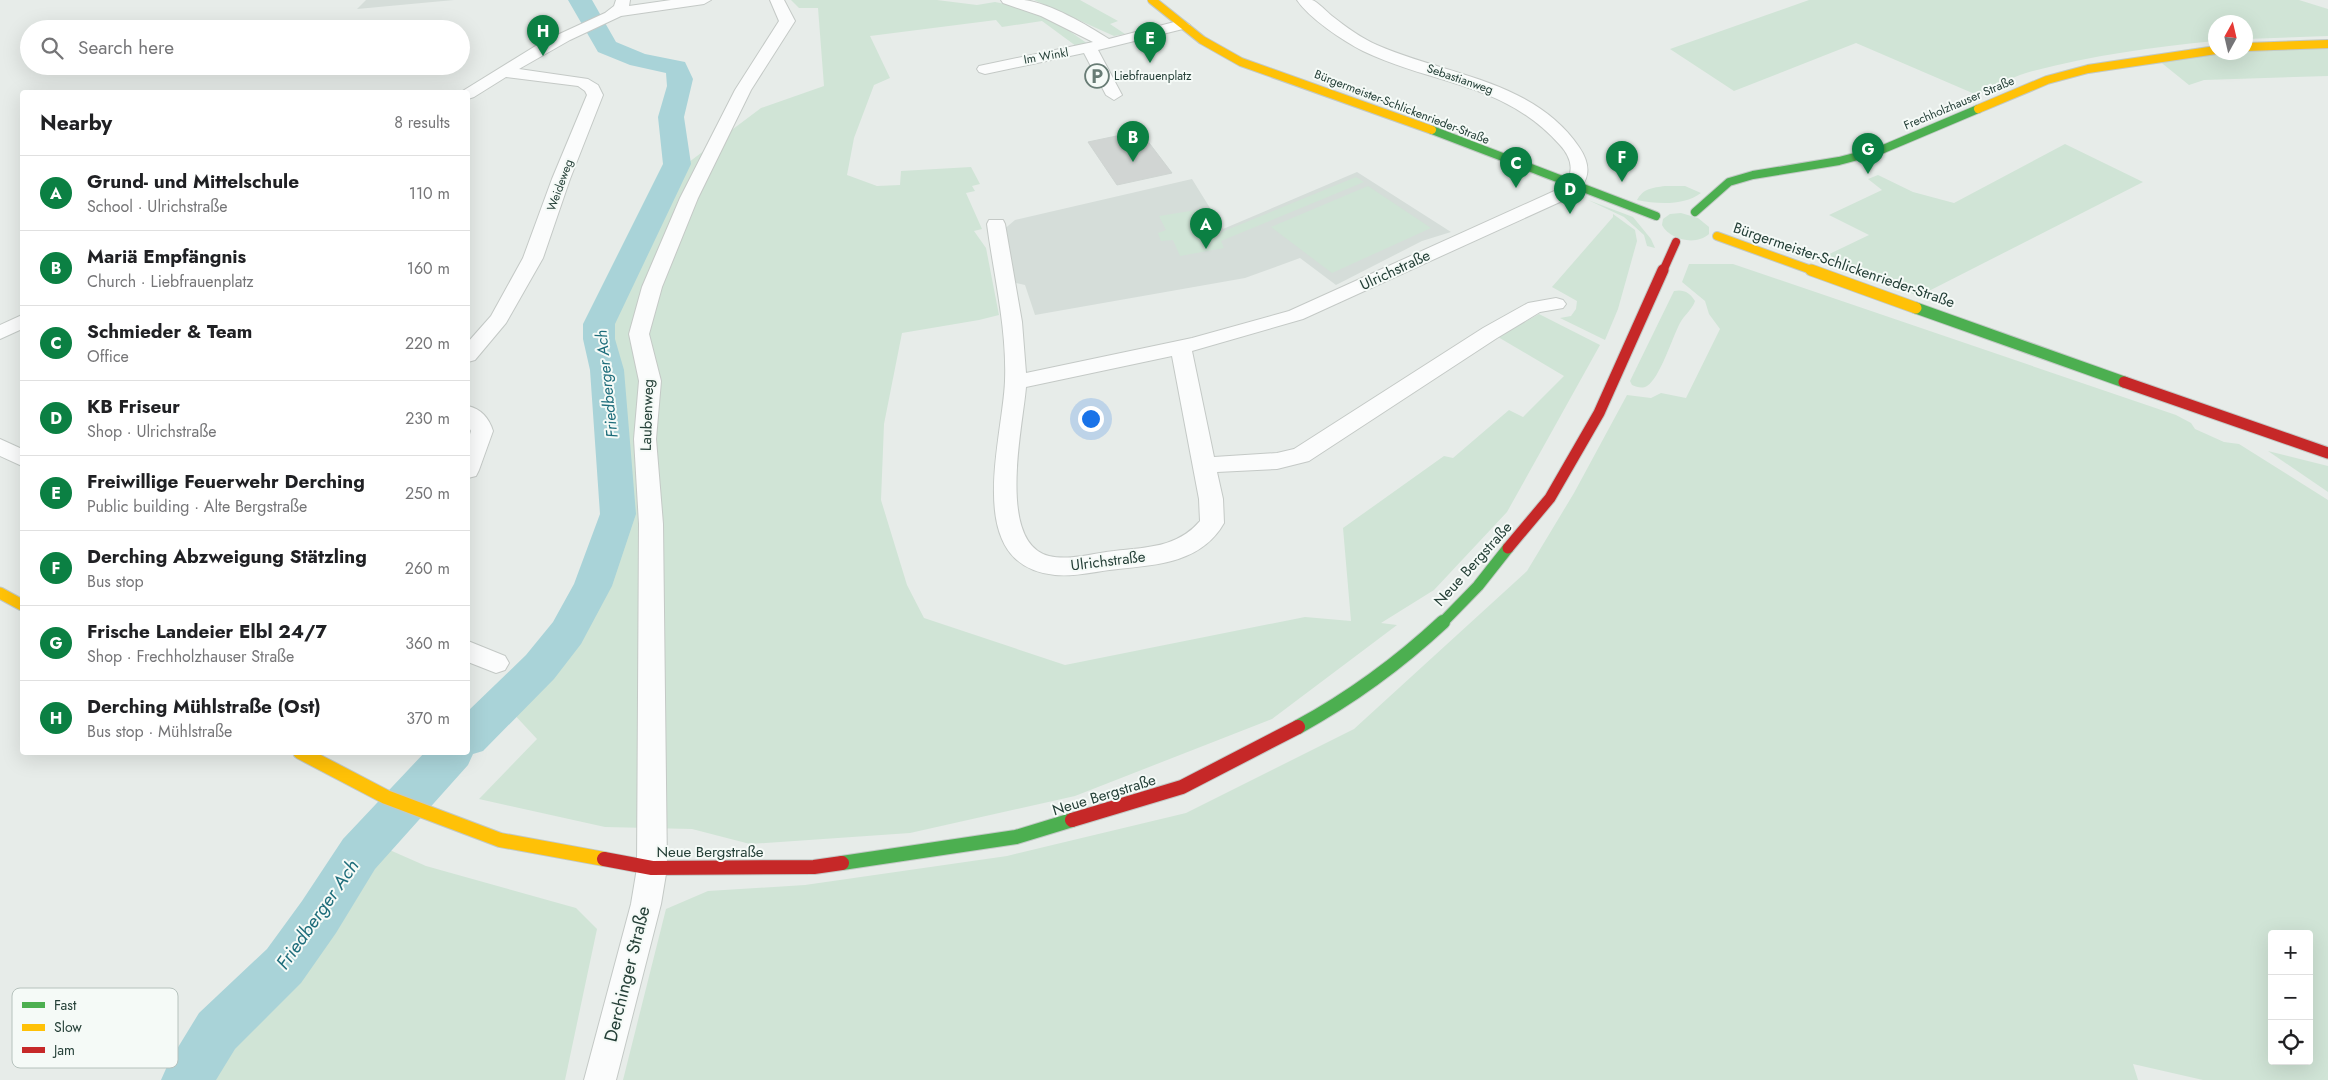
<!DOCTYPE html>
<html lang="en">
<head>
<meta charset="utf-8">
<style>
	:root { --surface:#fff; --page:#f6f6f6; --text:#202124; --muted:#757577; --line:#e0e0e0; --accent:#0b8043 }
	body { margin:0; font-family:Jost,sans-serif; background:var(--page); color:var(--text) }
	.controls { position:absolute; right:15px; bottom:15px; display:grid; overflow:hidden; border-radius:5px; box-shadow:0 5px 20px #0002 }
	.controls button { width:45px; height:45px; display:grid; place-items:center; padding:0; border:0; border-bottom:1px solid var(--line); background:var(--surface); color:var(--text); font:25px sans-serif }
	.compass { position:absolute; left:2208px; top:15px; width:45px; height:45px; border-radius:50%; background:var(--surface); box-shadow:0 5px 20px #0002; rotate:8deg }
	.you { position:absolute; left:1090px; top:418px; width:18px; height:18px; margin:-12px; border:4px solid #fff; border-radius:50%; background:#1a73e8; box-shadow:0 0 0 8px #1a73e833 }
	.badge { display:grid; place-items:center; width:32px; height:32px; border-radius:50%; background:var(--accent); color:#fff; font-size:16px; font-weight:700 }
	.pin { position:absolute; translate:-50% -41px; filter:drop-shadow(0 1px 2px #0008) }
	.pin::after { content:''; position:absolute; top:26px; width:18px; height:15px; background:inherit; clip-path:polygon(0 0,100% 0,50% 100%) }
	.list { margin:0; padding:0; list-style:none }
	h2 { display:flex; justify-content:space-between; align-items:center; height:65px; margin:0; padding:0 20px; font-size:21px }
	h2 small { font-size:16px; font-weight:400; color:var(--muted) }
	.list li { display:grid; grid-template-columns:32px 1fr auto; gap:15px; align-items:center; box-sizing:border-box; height:75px; padding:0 20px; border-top:1px solid var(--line) }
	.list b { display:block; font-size:19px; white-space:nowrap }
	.list p { margin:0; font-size:16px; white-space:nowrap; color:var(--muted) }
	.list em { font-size:16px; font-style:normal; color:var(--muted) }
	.icon { flex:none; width:28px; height:28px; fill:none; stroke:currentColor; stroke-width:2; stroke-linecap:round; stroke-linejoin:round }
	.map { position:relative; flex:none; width:2328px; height:1080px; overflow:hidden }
	.search { position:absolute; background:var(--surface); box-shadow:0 5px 20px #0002; left:20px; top:20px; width:450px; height:55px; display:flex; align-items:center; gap:12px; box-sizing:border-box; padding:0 18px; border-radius:28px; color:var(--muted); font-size:19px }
	.panel { position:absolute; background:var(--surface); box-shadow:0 5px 20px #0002; left:20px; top:90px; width:450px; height:665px; border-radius:5px }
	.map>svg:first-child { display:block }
	.built { fill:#d5ddd9 }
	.green { fill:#d0e4d6; fill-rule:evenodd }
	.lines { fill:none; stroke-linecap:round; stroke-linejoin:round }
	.river { fill:#a9d3d8; fill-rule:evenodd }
	.building { fill:#d1d5d3; stroke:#cfd5d2 }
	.street-casing { stroke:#c4c9c6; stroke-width:2 }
	.fast-far2-casing { stroke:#c2c9c6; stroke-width:10 }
	.fast-far1-casing { stroke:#c2c9c6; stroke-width:13 }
	.fast-casing { stroke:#c2c9c6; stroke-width:16 }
	.slow-far2-casing { stroke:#c2c9c6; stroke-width:10 }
	.slow-far1-casing { stroke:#c2c9c6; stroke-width:13 }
	.slow-casing { stroke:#c2c9c6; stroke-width:16 }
	.jam-far2-casing { stroke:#c2c9c6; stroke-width:10 }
	.jam-far1-casing { stroke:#c2c9c6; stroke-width:13 }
	.jam-casing { stroke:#c2c9c6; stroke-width:16 }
	.street { fill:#fbfcfc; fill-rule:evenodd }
	.fast-far2 { stroke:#4caf50; stroke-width:8 }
	.fast-far1 { stroke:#4caf50; stroke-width:11 }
	.fast { stroke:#4caf50; stroke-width:14 }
	.slow-far2 { stroke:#ffc107; stroke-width:8 }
	.slow-far1 { stroke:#ffc107; stroke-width:11 }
	.slow { stroke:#ffc107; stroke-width:14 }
	.jam-far2 { stroke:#c62828; stroke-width:8 }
	.jam-far1 { stroke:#c62828; stroke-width:11 }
	.jam { stroke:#c62828; stroke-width:14 }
	.labels { text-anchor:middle; stroke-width:4; stroke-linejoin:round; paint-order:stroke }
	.far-street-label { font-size:12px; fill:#243f37; stroke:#f5faf7 }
	.far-poi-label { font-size:12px; fill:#243f37; stroke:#f5faf7; text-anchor:start }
	.street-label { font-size:15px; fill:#243f37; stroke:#f5faf7 }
	.water-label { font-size:16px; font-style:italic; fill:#1e6d7b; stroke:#f5faf7 }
	.near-street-label { font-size:18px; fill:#243f37; stroke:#f5faf7 }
	.near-water-label { font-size:19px; font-style:italic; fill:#1e6d7b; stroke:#f5faf7 }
	.key { fill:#f5faf7; stroke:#b6c2bd; stroke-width:1 }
	.key-label { font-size:14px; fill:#243f37 }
</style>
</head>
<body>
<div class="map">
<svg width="2328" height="1080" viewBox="0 0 2328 1080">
	<rect width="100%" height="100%" fill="#e7ece9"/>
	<g class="built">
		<polygon points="366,0 454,0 357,9"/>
		<polygon points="1357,172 1451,232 1422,241 1336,285 1300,258 1245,278 1035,315 1025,285 1016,283 1002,231 1015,220 1192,179 1223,229"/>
	</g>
	<g class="green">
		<polygon points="791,0 937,0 977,5 995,2 1020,7 1055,21 1088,44 1076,46 1042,21 1002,27 996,20 870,36 890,78 874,85 854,138 847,175 877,186 900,185 901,171 971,167 980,184 972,186 975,191 966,193 982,229 974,231 986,248 999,315 979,320 902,333 884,424 881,500 907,585 924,618 1065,665 1305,617 1351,621 1343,528 1444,456 1453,458 1509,410 1523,417 1564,376 1498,337 1539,314 1600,345 1507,512 1434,590 1381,623 1397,625 1272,719 1075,796 910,833 750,844 692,829 605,827 479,799 537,739 510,710 559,661 583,626 604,582 629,510 618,391 608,322 673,174 761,108 824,86 818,8 799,8"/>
		<polygon points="1034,0 1080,0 1118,21 1110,24 1125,34 1114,36"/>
		<path d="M1809,0H2299L2328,9V36L2246,39V22H2216L2215,41C2152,47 2087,56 2026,73C2010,78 1993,88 1977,95L1856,43L1734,91L1670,49Z"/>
		<polygon points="2328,48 2328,76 2204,80 2189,85 2158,60 2280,49"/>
		<polygon points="2065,144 2143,182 1919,296 1819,259 1869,235 1829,215 1882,190 1868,179 1878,175 1913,192 1954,203"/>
		<polygon points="1356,177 1364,182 1221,241 1224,248 1180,256 1173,240 1161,241 1158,233 1166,230 1159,216 1203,209 1217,234"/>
		<polygon points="1368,186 1431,228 1332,273 1271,227"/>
		<path d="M1665,186H1685L1701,193C1684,206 1657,204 1637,200C1644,188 1652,188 1665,186Z"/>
		<polygon points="1588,200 1633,217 1651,239 1655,248 1647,246 1644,235 1624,217"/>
		<path d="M1681,213L1698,218L1709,227V234C1696,246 1670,240 1662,225L1663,219L1670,214Z"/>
		<polygon points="1613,214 1635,230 1637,241 1618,309 1605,340 1560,318 1571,316 1576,309 1577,301 1552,287 1613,217"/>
		<path d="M1689,264H1733L2176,415L2191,423L2195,429L2224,442L2239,444L2328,500V1080H2203L2133,1064L2138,1080H623L666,909L708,891L805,885L1007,856L1186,813L1354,729L1527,571L1574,493L1627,395L1651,398L1661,393L1686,398L1720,329L1709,314L1705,301L1682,282ZM2272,934H2309V1061H2272Z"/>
		<path d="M1674,291C1684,289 1690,293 1695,301C1692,310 1684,315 1680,323C1672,338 1660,378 1647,386C1642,389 1637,387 1632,385L1630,381Z"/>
		<polygon points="2268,451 2328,466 2328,492"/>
		<polygon points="376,844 426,866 576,908 597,929 565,1080 200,1080 226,1038 293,975 309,956"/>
	</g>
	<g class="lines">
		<polygon class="river" points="568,0 592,0 616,42 645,54 685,62 693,79 684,117 691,164 615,324 615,339 624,370 636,514 612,586 581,644 554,679 483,751 473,754 468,765 375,869 336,933 301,983 235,1049 216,1080 161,1080 169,1062 199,1013 267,949 302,901 343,839 425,752 468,752 468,711 526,655 553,622 574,584 600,514 590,370 583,339 583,324 663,164 658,117 667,86 666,73 630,65 598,52"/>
	</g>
	<polygon class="building" points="1140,131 1172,173 1117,185 1088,142"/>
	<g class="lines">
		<g class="street-casing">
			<g id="street">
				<polygon points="616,0 630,0 629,6 671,0 711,0 704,4 621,16 570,40 519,69 588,79 598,85 603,95 570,179 543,258 506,323 475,360 468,362 468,342 491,316 523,258 552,179 587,95 585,91 578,86 506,77 474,97 468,99 468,92 461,92 542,42 605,13 614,6"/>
				<polygon points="770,0 784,0 795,21 751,90 698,198 662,287 649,334 661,381 656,439 663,524 667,868 661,904 616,1080 584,1080 631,904 637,868 639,524 634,439 639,381 629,334 642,287 680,198 735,90 779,21"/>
				<path d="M1001,0C1008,0 1016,0 1024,0C1050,3 1087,25 1109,39L1182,20L1190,25L1187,28L1098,50L1122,95L1114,100L1106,95L1084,53L985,74L979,72L977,69L979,66L1093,42L1041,16L1003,3Z"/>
				<path d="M1297,0C1301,0 1307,0 1312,0C1318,2 1327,12 1332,16C1346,27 1361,38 1377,45C1445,75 1534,80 1579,147C1592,166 1590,181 1573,196L1303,319L1192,351L1214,457L1277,453L1294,449L1483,328L1528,303L1556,298L1563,300L1566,304L1563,308L1540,312L1497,338L1309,461L1277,469L1217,472L1223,499L1224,523C1202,562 1158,565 1118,569C1097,571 1076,577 1055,575C961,566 1003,439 1005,381C1007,329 994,276 987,224L989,220H1003L1005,224L1022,322L1026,373L1192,338L1289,311L1561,188C1575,175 1573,159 1560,145C1502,81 1436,86 1363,51C1343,41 1309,18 1297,0ZM1172,356L1199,499L1200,521C1177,548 1147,547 1114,551C1093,553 1070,561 1049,556C996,543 1023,426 1026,387Z"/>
				<polygon points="22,315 22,329 0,339 0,325"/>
				<path d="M468,406C481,409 489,418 493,431L479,470L476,476L468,478V441L471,431L468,425Z"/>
				<polygon points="0,439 22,449 22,466 0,456"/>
				<polygon points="468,641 505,656 509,663 505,670 496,673 468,662"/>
			</g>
		</g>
		<g class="fast-far2-casing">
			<g id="fast-far2">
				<polyline points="1432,130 1656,216"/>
				<polyline points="1695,212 1729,182 1753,175 1839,161 1881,150 1978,109"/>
			</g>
		</g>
		<g class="fast-far1-casing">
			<g id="fast-far1">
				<polyline points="1916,308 2124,382"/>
				<polyline points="1442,623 1478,586 1508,548"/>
			</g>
		</g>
		<g class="fast-casing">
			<g id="fast">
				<path d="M1298,727C1351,698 1399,663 1443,622"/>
				<polyline points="842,863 1016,837 1072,820"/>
			</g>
		</g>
		<g class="slow-far2-casing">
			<g id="slow-far2">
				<polyline points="1152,0 1202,40 1241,62 1432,130"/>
				<polyline points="2246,47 2328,44"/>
				<polyline points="1978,109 2047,80 2088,69 2216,50"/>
				<polyline points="1717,236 1814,271"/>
			</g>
		</g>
		<g class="slow-far1-casing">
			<g id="slow-far1">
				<polyline points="1811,270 1916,308"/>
				<polyline points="0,593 22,605"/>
			</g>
		</g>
		<g class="slow-casing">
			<polyline id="slow" points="300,752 386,797 500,840 604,859"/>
		</g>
		<g class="jam-far2-casing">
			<polyline id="jam-far2" points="1663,271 1676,242"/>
		</g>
		<g class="jam-far1-casing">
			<g id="jam-far1">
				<polyline points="2124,382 2328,453"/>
				<polyline points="1508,548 1550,498 1599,413 1663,270"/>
			</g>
		</g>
		<g class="jam-casing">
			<g id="jam">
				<polyline points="1072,820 1182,787 1298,727"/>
				<polyline points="604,859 652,868 814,867 842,863"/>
			</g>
		</g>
		<use href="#street" class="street"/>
		<use href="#fast-far2" class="fast-far2"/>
		<use href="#fast-far1" class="fast-far1"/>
		<use href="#fast" class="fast"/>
		<use href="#slow-far2" class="slow-far2"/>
		<use href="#slow-far1" class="slow-far1"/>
		<use href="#slow" class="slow"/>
		<use href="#jam-far2" class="jam-far2"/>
		<use href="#jam-far1" class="jam-far1"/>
		<use href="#jam" class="jam"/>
	</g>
	<defs>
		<g id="parking-ring" transform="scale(1.25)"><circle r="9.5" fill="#f5faf7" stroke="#687c75" stroke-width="1.5"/><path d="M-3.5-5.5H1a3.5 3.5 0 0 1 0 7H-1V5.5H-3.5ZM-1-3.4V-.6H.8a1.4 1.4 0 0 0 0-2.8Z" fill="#687c75"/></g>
	</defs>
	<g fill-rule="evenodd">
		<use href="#parking-ring" x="1097" y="76"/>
	</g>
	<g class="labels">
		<g class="far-street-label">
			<text transform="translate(1046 56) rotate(-10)" y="4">Im Winkl</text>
			<text transform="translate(1460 79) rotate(19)" y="4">Sebastianweg</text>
			<text transform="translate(1959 103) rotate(-23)" y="4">Frechholzhauser Straße</text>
			<text transform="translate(1402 107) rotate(21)" y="4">Bürgermeister-Schlickenrieder-Straße</text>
			<text transform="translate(560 185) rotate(-70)" y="4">Weideweg</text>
		</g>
		<g class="far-poi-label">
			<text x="1114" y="80">Liebfrauenplatz</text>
		</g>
		<g class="street-label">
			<text transform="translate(1844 265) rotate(19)" y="5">Bürgermeister-Schlickenrieder-Straße</text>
			<text transform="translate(1395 270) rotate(-25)" y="5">Ulrichstraße</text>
			<text transform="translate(647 415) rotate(-88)" y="5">Laubenweg</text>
			<text transform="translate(1108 561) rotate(-7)" y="5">Ulrichstraße</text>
			<text transform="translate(1473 564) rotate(-48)" y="5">Neue Bergstraße</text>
			<text transform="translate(1104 795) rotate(-17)" y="5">Neue Bergstraße</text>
			<text x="710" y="857">Neue Bergstraße</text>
		</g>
		<g class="water-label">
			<text transform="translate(606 384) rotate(-96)" y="6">Friedberger Ach</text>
		</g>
		<g class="near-street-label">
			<text transform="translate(627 974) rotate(-76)" y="6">Derchinger Straße</text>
		</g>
		<g class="near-water-label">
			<text transform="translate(317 914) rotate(-55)" y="7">Friedberger Ach</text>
		</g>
	</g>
	<rect x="12" y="988" width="166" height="80" rx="8" class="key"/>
	<rect x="22" y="1002" width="23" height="6" fill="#4caf50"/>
	<rect x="22" y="1024" width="23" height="7" fill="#ffc107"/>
	<rect x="22" y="1047" width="23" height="6" fill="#c62828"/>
	<g class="key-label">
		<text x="54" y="1010">Fast</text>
		<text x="54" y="1032">Slow</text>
		<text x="54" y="1055">Jam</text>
	</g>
</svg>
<div class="controls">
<button>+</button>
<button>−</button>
<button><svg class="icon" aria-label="locate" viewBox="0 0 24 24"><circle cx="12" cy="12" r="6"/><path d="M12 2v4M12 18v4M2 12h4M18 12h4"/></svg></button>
</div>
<svg class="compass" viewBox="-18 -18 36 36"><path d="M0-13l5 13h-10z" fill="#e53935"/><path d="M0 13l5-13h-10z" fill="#757577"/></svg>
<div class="you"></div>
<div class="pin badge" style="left:1206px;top:249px">A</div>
<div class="pin badge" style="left:1133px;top:162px">B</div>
<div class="pin badge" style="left:1516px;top:188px">C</div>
<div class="pin badge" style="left:1570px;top:214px">D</div>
<div class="pin badge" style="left:1150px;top:63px">E</div>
<div class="pin badge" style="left:1622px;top:182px">F</div>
<div class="pin badge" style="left:1868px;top:174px">G</div>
<div class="pin badge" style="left:543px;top:56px">H</div>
<div class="search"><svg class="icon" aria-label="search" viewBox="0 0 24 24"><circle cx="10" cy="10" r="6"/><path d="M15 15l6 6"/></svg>Search here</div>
<section class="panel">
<h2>Nearby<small>8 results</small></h2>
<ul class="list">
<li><span class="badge">A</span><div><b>Grund- und Mittelschule</b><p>School · Ulrichstraße</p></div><em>110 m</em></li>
<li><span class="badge">B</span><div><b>Mariä Empfängnis</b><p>Church · Liebfrauenplatz</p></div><em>160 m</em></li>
<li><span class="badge">C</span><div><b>Schmieder &amp; Team</b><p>Office</p></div><em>220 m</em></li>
<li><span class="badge">D</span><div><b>KB Friseur</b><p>Shop · Ulrichstraße</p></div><em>230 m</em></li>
<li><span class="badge">E</span><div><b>Freiwillige Feuerwehr Derching</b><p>Public building · Alte Bergstraße</p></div><em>250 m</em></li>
<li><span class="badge">F</span><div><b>Derching Abzweigung Stätzling</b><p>Bus stop</p></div><em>260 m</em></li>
<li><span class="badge">G</span><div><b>Frische Landeier Elbl 24/7</b><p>Shop · Frechholzhauser Straße</p></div><em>360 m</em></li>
<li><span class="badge">H</span><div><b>Derching Mühlstraße (Ost)</b><p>Bus stop · Mühlstraße</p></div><em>370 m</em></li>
</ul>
</section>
</div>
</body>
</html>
